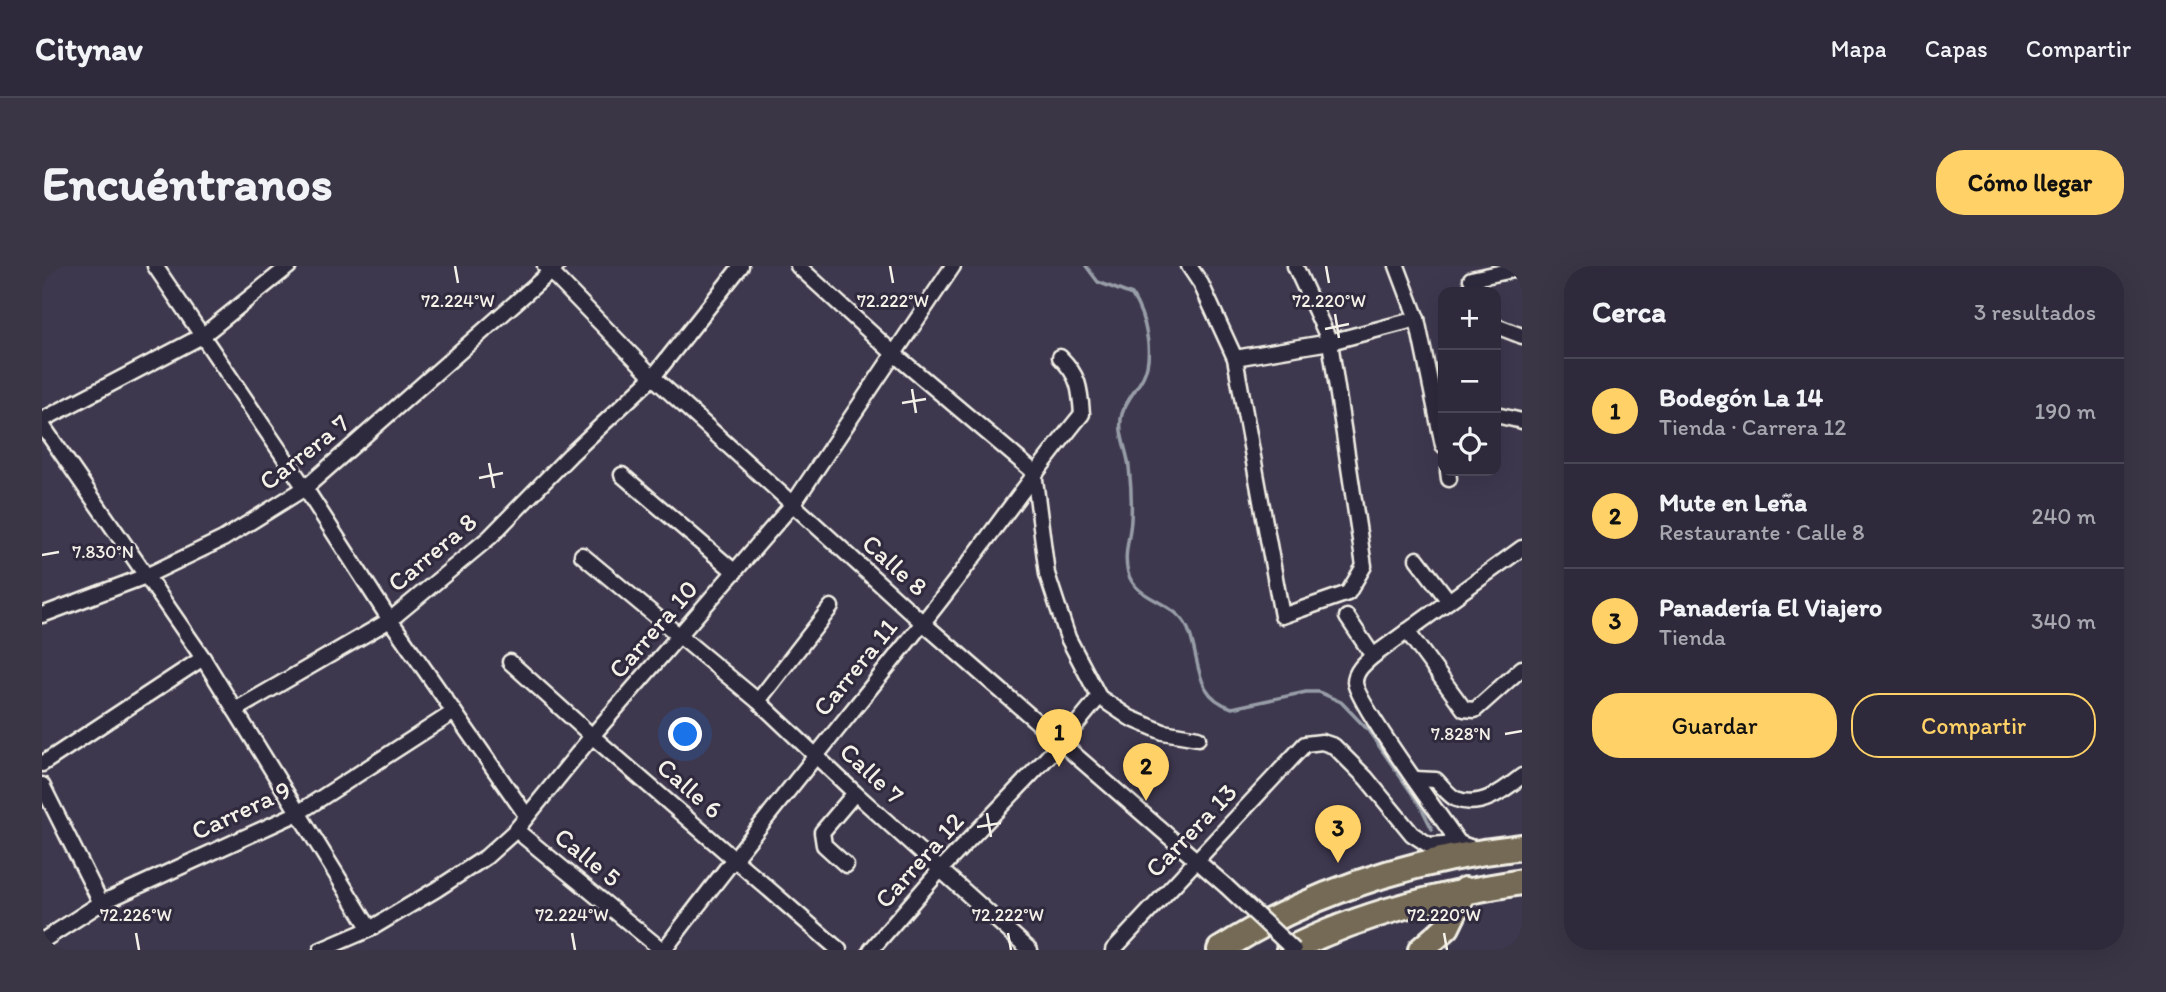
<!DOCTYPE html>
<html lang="es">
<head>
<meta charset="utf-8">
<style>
	:root { --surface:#2e2a3b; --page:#3a3646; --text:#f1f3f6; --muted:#a7a7af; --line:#494655; --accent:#ffd166 }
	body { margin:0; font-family:Itim,sans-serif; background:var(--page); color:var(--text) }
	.controls { position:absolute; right:21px; top:21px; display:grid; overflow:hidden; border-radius:14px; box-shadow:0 7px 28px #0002 }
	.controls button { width:63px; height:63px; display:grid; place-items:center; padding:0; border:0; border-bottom:2px solid var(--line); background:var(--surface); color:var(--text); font:35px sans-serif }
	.you { position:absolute; left:644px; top:469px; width:24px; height:24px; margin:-18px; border:5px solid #fff; border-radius:50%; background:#1a73e8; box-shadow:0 0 0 10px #1a73e833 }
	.badge { display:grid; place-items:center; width:46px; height:46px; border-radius:50%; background:var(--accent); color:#111; font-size:23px; font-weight:700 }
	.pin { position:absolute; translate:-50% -58px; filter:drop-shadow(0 2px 4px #0008) }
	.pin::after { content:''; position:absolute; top:37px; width:24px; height:21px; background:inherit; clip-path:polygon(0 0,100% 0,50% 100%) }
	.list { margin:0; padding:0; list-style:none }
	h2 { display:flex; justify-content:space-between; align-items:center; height:91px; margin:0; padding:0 28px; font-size:30px }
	h2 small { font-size:23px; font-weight:400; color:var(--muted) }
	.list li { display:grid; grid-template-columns:46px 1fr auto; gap:21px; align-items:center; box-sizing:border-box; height:105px; padding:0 28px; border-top:2px solid var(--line) }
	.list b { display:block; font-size:26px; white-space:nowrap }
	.list p { margin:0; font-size:23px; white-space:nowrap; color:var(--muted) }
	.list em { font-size:23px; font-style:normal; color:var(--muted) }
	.actions { display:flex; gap:14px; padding:21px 28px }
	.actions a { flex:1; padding:16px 0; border:2px solid var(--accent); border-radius:28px; text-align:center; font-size:24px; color:var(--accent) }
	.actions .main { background:var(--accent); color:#111 }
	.icon { flex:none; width:38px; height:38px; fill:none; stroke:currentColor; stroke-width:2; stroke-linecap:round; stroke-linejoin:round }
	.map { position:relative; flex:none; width:1480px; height:684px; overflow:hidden; border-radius:28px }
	header { display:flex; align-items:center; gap:42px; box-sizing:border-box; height:98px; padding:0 35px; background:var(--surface); border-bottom:2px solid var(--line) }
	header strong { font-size:33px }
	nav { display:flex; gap:38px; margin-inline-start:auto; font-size:24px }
	.intro { display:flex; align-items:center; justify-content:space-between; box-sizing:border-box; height:168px; padding:0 42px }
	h1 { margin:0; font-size:49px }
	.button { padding:18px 32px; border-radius:28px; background:var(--accent); color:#111; font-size:24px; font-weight:700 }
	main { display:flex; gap:42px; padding:0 42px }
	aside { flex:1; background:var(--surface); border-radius:28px; box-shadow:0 7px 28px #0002 }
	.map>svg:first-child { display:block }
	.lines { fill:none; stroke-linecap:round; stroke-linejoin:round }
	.stream { stroke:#989ea8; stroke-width:3.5 }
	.minor-casing { stroke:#f4f1e8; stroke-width:19 }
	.motorway-casing { stroke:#f4f1e8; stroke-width:30 }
	.minor { stroke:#2f2a3d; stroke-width:14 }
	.motorway { stroke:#756a55; stroke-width:24 }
	.minor-bridge-casing { stroke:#f4f1e8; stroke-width:19; stroke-linecap:butt }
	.minor-bridge { stroke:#2f2a3d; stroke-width:14 }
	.ticks { fill:none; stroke:#f4f1e8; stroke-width:2.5 }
	.labels { text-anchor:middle; stroke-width:6; stroke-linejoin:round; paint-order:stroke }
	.street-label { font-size:26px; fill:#f4f1e8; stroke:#2f2a3d }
	.ticks-label { font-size:18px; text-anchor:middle; fill:#f4f1e8; stroke:#2f2a3d; stroke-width:6; stroke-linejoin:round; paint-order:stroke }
</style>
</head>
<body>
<header>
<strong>Citynav</strong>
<nav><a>Mapa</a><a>Capas</a><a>Compartir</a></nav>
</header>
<div class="intro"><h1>Encuéntranos</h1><a class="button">Cómo llegar</a></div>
<main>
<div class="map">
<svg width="1480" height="684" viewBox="0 0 1480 684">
	<rect width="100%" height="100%" fill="#3e384f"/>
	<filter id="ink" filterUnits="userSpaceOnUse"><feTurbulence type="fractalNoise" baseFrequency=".0143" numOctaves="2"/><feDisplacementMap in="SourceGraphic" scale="14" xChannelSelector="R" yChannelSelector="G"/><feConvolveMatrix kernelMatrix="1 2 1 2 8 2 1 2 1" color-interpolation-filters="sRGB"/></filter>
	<g filter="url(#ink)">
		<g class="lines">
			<path class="stream" d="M1044,0L1056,16L1090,29C1103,50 1113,87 1101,111C1095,123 1084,134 1080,148C1075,166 1085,183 1087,201C1089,218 1090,237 1089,254C1088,272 1081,289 1086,307C1094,335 1133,334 1146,363C1159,394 1151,430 1190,442L1264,426H1277L1299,436L1326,464L1378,539L1390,563"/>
			<g class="minor-casing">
				<g id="minor">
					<polyline points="113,0 263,222 348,354 484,549"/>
					<polyline points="503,0 611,111 881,357 1184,620"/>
					<polyline points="756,0 851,87 992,206 1005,308 1026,372 1057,431 1088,452 1121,466 1156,472"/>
					<polyline points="1147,0 1159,18 1193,92 1240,350 1306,327 1322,300 1288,76 1253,0"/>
					<polyline points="1355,0 1375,53 1401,179"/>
					<polyline points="1429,13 1480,2"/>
					<polyline points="1454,60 1480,70"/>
					<polyline points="1193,92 1288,76 1375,53"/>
					<polyline points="1454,149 1480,155"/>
					<polyline points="0,154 160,70 247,0"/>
					<polyline points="0,159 161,392 328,663"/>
					<polyline points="1406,205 1407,213"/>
					<polyline points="580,209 693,306"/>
					<polyline points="540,289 716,435 813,527 988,684"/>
					<polyline points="1375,293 1407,335"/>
					<polyline points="0,349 104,310 181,273 263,222 515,0"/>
					<polyline points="1305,351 1331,390"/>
					<polyline points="1365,365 1422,443 1433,444 1480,402"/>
					<polyline points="468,396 550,470 797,684"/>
					<polyline points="716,435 789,341"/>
					<polyline points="193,444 348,354 448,271 528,189 611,111 699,0"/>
					<polyline points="0,498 161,392"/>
					<path d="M1372,513L1394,514C1400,520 1407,530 1414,533C1439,543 1462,524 1480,510"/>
					<polyline points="0,519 59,637"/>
					<polyline points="474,564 620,684"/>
					<path d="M1417,577C1401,554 1313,434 1313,416C1313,405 1323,397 1331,390L1480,282"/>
					<polyline points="804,599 782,579 780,566 813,527"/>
					<polyline points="0,675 59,637 256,547 412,446"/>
					<polyline points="279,684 328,663 395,623 444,591 474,564 550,470 751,238 911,0"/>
					<path d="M622,684C705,573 793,467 879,359C935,290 984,216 1040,148C1038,122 1037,110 1018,91"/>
					<polyline points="829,684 899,603 1020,476 1057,431"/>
					<polyline points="1071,684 1263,478 1280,476 1292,480 1324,512 1370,568 1387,579 1417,577 1436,584"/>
				</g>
			</g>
			<g class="motorway-casing">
				<g id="motorway">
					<path d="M1178,684C1270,625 1371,593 1480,581"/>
					<path d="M1247,684C1320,647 1400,628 1480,616"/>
					<polyline points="1379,684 1405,661 1423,624"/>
				</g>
			</g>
			<use href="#minor" class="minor"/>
			<use href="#motorway" class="motorway"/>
			<g class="minor-bridge-casing">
				<polyline id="minor-bridge" points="1184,620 1252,684"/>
			</g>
			<use href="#minor-bridge" class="minor-bridge"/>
		</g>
	</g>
	<path class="ticks" d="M413,0L416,17M848,0L851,17M1284,0L1287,17M1293,48L1297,72M1283,63L1307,58M870,123L874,147M860,137L884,133M447,197L452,222M437,212L461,207M0,289L17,286M1463,468L1480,465M945,547L949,571M935,561L959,557M94,667L97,684M530,667L533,684M966,667L969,684M1402,667L1405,684"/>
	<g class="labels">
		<g class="street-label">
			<text transform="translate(262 186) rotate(-38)" y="9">Carrera 7</text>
			<text transform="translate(390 286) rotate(-40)" y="9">Carrera 8</text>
			<text transform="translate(853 299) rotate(42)" y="9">Calle 8</text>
			<text transform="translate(611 363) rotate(-49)" y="9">Carrera 10</text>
			<text transform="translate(813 401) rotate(-51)" y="9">Carrera 11</text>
			<text transform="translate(830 507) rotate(43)" y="9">Calle 7</text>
			<text transform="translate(648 522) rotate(41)" y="9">Calle 6</text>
			<text transform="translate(199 544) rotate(-25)" y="9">Carrera 9</text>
			<text transform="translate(1149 564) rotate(-46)" y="9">Carrera 13</text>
			<text transform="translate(546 591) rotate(39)" y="9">Calle 5</text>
			<text transform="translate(877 594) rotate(-48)" y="9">Carrera 12</text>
		</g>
	</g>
	<g class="ticks-label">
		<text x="416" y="41">72.224°W</text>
		<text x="851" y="41">72.222°W</text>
		<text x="1287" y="41">72.220°W</text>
		<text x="61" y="292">7.830°N</text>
		<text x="1419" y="474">7.828°N</text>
		<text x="94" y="655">72.226°W</text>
		<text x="530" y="655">72.224°W</text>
		<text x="966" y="655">72.222°W</text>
		<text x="1402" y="655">72.220°W</text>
	</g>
</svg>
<div class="controls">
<button>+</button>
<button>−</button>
<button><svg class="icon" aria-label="locate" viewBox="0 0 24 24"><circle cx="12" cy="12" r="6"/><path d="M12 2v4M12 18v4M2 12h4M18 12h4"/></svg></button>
</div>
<div class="you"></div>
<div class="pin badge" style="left:1017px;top:501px">1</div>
<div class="pin badge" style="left:1104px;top:535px">2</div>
<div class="pin badge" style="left:1296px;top:597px">3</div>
</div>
<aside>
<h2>Cerca<small>3 resultados</small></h2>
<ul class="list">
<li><span class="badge">1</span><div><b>Bodegón La 14</b><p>Tienda · Carrera 12</p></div><em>190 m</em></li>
<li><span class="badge">2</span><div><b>Mute en Leña</b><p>Restaurante · Calle 8</p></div><em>240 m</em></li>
<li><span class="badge">3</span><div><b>Panadería El Viajero</b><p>Tienda</p></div><em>340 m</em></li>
</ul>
<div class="actions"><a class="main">Guardar</a><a>Compartir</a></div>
</aside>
</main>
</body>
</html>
